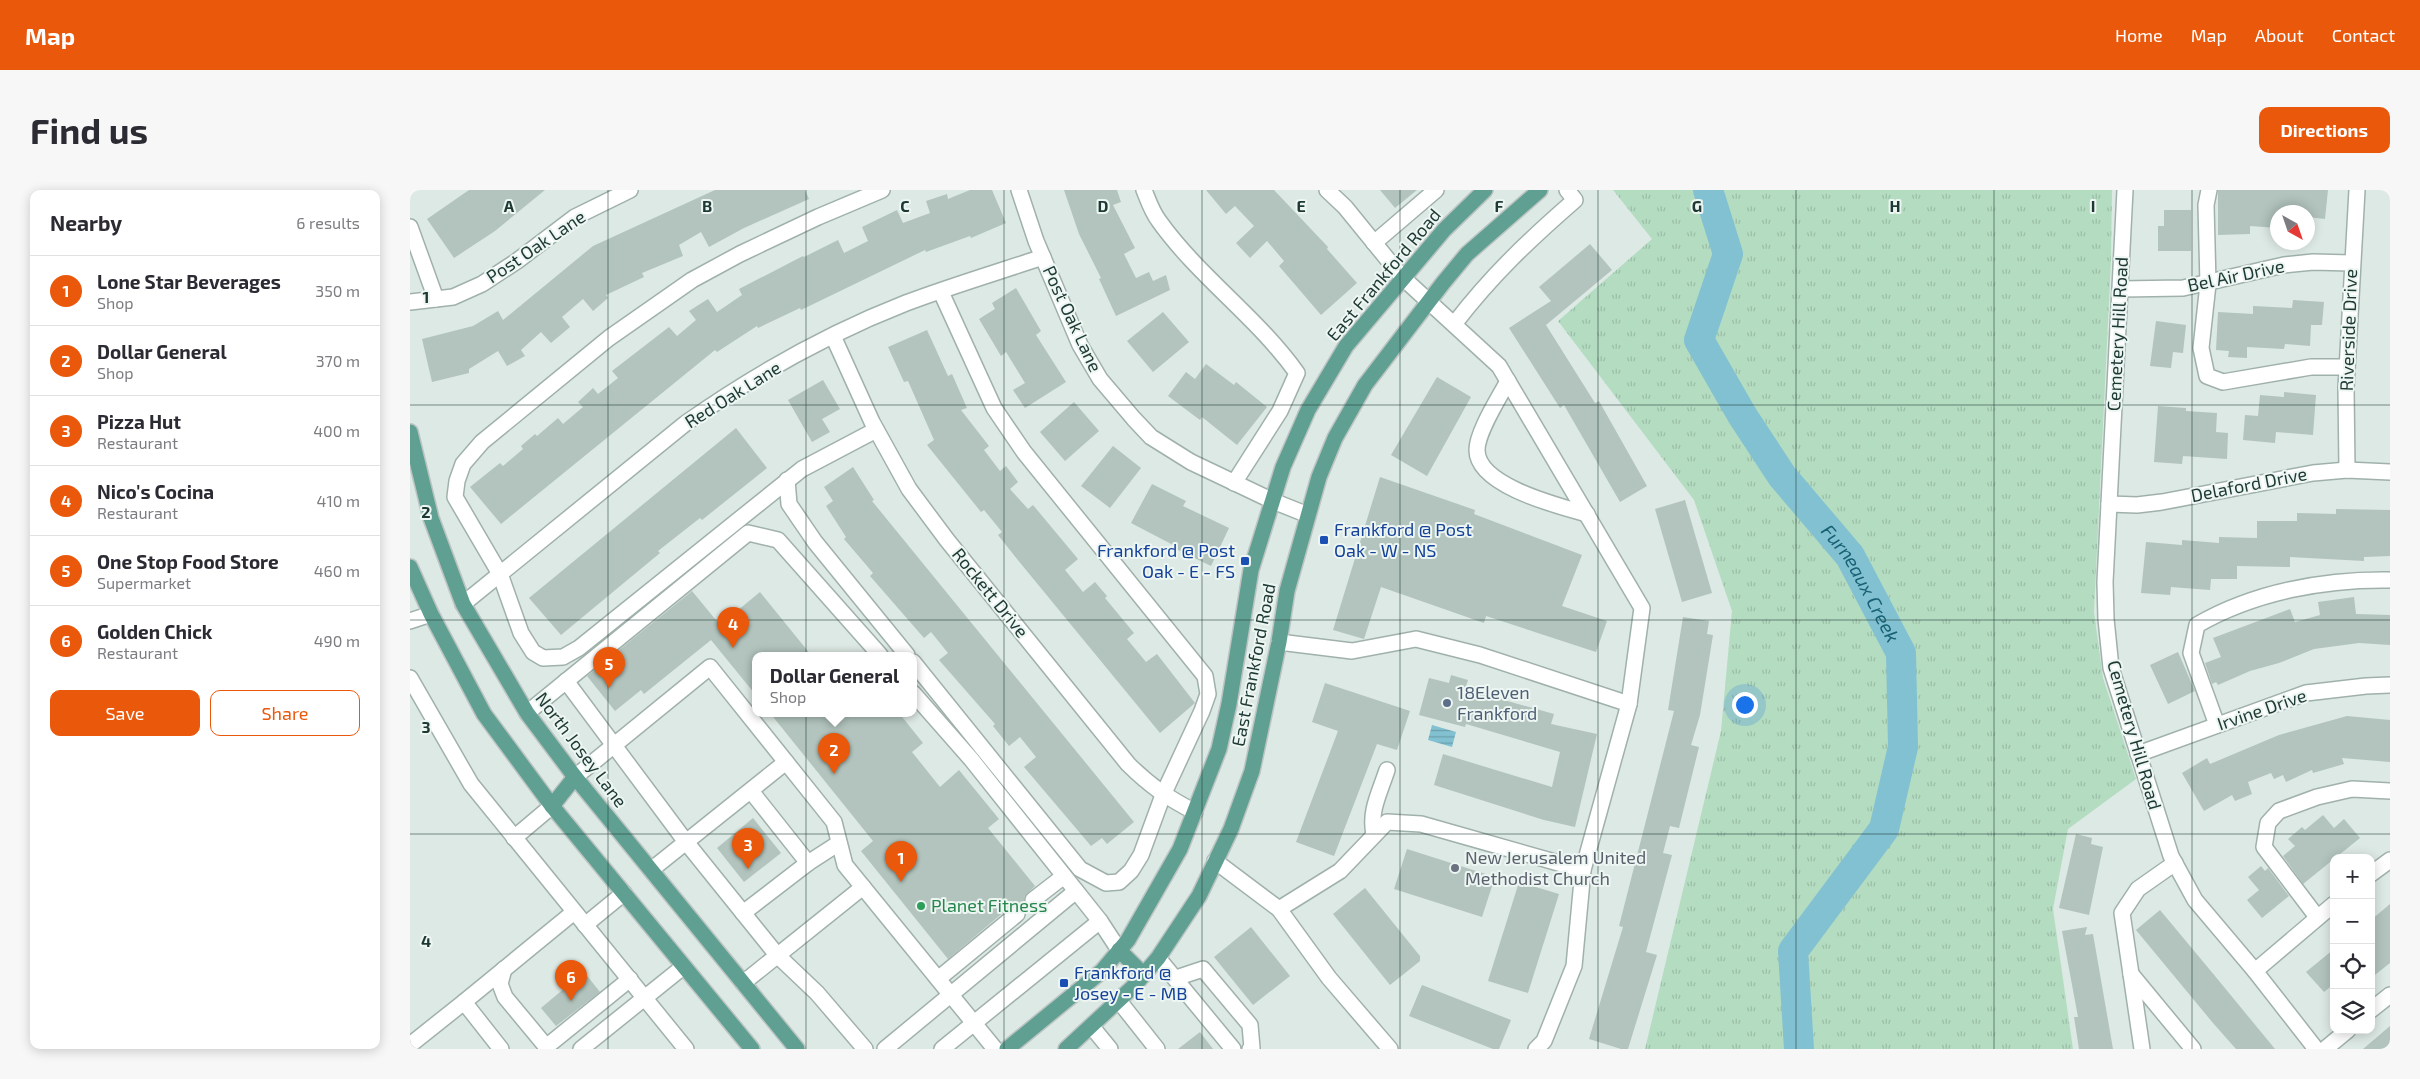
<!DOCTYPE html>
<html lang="en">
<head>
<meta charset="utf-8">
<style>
	:root { --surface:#fff; --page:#f7f7f7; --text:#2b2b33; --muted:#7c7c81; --line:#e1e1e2; --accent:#ea580c }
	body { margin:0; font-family:"Exo 2",sans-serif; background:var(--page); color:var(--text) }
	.controls { position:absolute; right:15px; bottom:15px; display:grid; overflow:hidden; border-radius:10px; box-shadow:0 2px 12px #0003 }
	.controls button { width:45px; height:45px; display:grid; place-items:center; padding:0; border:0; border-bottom:1px solid var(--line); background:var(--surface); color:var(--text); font:25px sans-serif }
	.compass { position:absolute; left:1860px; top:15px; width:45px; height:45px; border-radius:50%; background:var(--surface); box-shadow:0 2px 12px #0003; rotate:140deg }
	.you { position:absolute; left:1334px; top:514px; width:18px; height:18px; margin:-12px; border:4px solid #fff; border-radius:50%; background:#1a73e8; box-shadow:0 0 0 8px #1a73e833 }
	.badge { display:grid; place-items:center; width:32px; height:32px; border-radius:50%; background:var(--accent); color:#fff; font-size:16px; font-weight:700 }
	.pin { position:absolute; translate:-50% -41px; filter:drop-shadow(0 1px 2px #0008) }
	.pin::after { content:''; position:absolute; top:26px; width:18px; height:15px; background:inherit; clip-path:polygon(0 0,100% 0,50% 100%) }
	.popup { position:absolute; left:342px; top:462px; width:165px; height:65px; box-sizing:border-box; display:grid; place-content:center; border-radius:10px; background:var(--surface); filter:drop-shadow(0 1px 4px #0005); font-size:16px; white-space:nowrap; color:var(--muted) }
	.popup b { font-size:19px; color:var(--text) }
	.popup::after { content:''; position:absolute; left:50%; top:100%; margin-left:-10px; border:10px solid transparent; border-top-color:var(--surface) }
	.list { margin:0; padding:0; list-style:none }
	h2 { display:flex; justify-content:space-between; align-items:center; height:65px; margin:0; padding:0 20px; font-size:21px }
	h2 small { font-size:16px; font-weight:400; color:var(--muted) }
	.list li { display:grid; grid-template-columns:32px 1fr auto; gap:15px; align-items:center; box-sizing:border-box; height:70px; padding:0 20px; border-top:1px solid var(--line) }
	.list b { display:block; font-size:19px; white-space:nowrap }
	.list p { margin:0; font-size:16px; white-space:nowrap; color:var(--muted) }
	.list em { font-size:16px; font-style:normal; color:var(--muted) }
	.actions { display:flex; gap:10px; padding:15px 20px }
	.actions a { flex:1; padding:11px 0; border:1px solid var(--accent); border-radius:10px; text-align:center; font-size:18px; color:var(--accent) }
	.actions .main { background:var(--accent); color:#fff }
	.icon { flex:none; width:28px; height:28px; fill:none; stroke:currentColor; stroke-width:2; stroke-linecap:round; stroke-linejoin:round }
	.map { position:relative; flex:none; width:1980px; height:859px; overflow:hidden; border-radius:10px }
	header { display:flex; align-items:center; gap:30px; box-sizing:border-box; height:70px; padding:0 25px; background:var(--accent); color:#fff }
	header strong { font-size:24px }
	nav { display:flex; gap:28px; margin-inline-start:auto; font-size:18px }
	.intro { display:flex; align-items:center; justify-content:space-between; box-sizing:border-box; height:120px; padding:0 30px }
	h1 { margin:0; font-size:35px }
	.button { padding:12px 22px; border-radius:10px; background:var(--accent); color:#fff; font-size:18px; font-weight:700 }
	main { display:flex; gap:30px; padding:0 30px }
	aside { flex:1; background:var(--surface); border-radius:10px; box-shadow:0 2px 12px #0003 }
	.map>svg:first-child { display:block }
	.park { fill:url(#park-tufts) }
	.water { fill:url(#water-rules) }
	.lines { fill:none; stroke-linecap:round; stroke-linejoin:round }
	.river { stroke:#82c1d1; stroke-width:30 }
	.building { fill:#b2c4bd }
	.minor-casing { stroke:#a0b1ab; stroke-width:18 }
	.major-casing { stroke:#bcc4c2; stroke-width:18 }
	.minor { stroke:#fff; stroke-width:15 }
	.major { stroke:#60a093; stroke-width:15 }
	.grid { fill:none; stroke:#1e3933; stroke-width:1; stroke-opacity:0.55 }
	.transit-dot { fill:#1a4fb4; stroke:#edf6f2; stroke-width:2 }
	.service-dot { fill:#5c6f8a; stroke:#edf6f2; stroke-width:2 }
	.worship-dot { fill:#6b7280; stroke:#edf6f2; stroke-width:2 }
	.leisure-dot { fill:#2e9e5b; stroke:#edf6f2; stroke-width:2 }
	.labels { text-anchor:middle; stroke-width:4; stroke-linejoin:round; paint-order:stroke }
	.street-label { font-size:18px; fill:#1e3933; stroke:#edf6f2 }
	.transit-label { font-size:18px; fill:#164399; stroke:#edf6f2; text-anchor:start }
	.service-label { font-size:18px; fill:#4e5e75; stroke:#edf6f2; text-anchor:start }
	.worship-label { font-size:18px; fill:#5b616d; stroke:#edf6f2; text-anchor:start }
	.leisure-label { font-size:18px; fill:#27864d; stroke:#edf6f2; text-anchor:start }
	.water-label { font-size:19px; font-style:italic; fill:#186175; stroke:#edf6f2 }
	.grid-label { font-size:16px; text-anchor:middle; font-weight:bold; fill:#1e3933; stroke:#edf6f2; stroke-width:4; stroke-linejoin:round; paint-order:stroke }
</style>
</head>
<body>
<header>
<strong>Map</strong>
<nav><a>Home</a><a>Map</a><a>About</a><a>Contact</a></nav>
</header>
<div class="intro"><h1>Find us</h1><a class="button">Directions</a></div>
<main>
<aside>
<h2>Nearby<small>6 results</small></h2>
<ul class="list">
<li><span class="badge">1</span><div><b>Lone Star Beverages</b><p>Shop</p></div><em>350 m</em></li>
<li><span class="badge">2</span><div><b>Dollar General</b><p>Shop</p></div><em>370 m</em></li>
<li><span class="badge">3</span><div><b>Pizza Hut</b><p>Restaurant</p></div><em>400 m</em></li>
<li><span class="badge">4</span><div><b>Nico's Cocina</b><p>Restaurant</p></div><em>410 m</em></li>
<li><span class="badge">5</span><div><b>One Stop Food Store</b><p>Supermarket</p></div><em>460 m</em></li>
<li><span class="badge">6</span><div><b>Golden Chick</b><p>Restaurant</p></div><em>490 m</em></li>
</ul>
<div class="actions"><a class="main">Save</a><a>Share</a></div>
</aside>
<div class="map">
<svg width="1980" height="859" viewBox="0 0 1980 859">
	<defs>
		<pattern id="park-tufts" width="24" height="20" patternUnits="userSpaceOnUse" patternTransform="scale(1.25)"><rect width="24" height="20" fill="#b4dcc1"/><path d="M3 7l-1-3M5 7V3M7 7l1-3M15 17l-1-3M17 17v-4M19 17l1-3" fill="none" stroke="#9abea6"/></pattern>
		<pattern id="water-rules" width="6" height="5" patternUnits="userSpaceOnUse" patternTransform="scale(1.25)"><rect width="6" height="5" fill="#82c1d1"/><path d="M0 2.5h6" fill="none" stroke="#6a9eaa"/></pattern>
	</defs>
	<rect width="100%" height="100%" fill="#dde9e4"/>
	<polygon class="park" points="1203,0 1702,0 1701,70 1684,422 1693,488 1726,589 1658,639 1643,719 1663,859 1235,859 1311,541 1322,421 1284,310 1148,131 1242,49"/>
	<polygon class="water" points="1022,535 1046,542 1042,557 1018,550"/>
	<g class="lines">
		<path class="river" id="s1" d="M1298,0L1318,64L1289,150L1332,225L1372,286L1440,366L1491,463L1493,557L1474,639L1383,761L1389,859"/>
	</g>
	<g class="building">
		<polygon points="59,0 135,0 85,41 44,68 17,29"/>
		<polygon points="305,0 395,0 399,9 334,38 299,57 291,42 269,55 273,66 232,83 234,87 196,105 198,108 183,121 173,109 152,127 160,137 141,153 131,142 111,160 115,166 97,176 88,161 59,179 59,183 22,192 12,149 63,136 88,121 93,130 183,56"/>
		<polygon points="560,0 582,0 596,33 561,48 560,46 516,62 515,60 391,120 390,118 348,138 347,136 307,162 305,160 91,334 60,297 90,273 93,276 113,259 111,256 125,244 127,246 148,228 153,234 173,217 168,212 183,198 188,204 208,188 202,181 259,137 267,146 286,130 279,121 298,109 307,122 332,105 329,99 393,66 394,67 428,50 434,63 458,51 452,37 487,20 493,33 520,23 516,11 537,4 538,9"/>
		<polygon points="654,0 707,0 711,12 703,15 725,58 714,64 726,88 739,82 743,91 756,85 760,100 706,126 689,89 691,88 669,44"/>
		<polygon points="796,0 864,0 918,57 917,59 947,93 911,125 869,76 874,71 857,51 840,68 826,53 844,36 825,16 816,24"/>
		<polygon points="970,0 1007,0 985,18"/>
		<polygon points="1808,0 1918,0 1915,29 1898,27 1898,22 1868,22 1868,38 1840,36 1840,44 1808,45"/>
		<polygon points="1754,20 1781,20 1781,61 1748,61 1748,36 1754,36"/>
		<polygon points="1180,54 1202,80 1136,135 1185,213 1189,211 1237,296 1210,312 1154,215 1150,218 1099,138 1141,111 1129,97"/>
		<polygon points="606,98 631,141 626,145 656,192 615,218 603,200 615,193 596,162 591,166 569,129 585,119 582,113"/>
		<polygon points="1883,110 1914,112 1912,135 1901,135 1900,156 1875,154 1874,159 1837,157 1837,168 1818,167 1819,161 1806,160 1808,122 1843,124 1843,116 1882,118"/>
		<polygon points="753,122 779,152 743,182 717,151"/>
		<polygon points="1746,131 1776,135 1773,163 1763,162 1761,178 1740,176"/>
		<polygon points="517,140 538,186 542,184 557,218 551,220 579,256 574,260 590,281 596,276 608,292 600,299 618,319 623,315 668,369 655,380 673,402 685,392 697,406 695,408 724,443 717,449 736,472 747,464 785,513 750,543 607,369 588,345 592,342 574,320 571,322 517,255 524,250 498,191 494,192 478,157"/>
		<polygon points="796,174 824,195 826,192 857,217 827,255 792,227 790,230 758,206 776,182 785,189"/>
		<polygon points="1027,187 1061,207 1017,286 981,265"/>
		<polygon points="413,190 430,219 412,229 420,242 402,252 378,210"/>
		<polygon points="1874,202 1906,205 1903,245 1866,242 1865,253 1833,250 1835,225 1848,226 1850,205 1874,207"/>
		<polygon points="664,212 689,241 655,271 630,242"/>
		<polygon points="1748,216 1776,218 1776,221 1807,223 1806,242 1818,243 1817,269 1773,266 1772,274 1744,272"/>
		<polygon points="326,238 357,278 292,330 290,328 248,361 250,363 151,445 119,408"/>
		<polygon points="703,256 731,278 700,318 671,296"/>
		<polygon points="443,277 464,310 462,311 724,632 697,654 692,648 681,656 614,577 626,567 610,547 599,556 583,536 585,534 529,470 538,463 521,442 514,448 460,386 463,383 434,349 436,347 416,316 423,311 414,297"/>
		<polygon points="970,287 1065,320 1064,324 1172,365 1152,416 1197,431 1186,462 1076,426 1074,433 971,397 954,449 923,440"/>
		<polygon points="742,294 776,311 773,316 819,338 801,376 766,359 767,357 721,333"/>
		<polygon points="1275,310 1302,403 1272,412 1245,319"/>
		<polygon points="1926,319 1980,320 1980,366 1954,367 1954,371 1880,367 1880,377 1827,376 1827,389 1801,389 1800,400 1761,397 1760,405 1731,403 1736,352 1772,355 1772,350 1809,353 1809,347 1847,348 1847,331 1887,331 1887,323 1926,324"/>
		<polygon points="282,401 310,435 350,402 401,465 345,465 345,504 301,450 234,504 231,500 205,521 177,486"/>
		<polygon points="1944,407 1946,424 1980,425 1980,455 1949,453 1904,459 1869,473 1840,481 1808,495 1806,492 1802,494 1795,473 1811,467 1803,448 1880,419 1885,432 1910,425 1908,412"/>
		<polygon points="1273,427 1299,431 1297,444 1303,445 1290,525 1281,555 1289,557 1269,638 1260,636 1253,663 1262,665 1236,762 1247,765 1218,859 1211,859 1179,849 1213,737 1209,736 1264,521 1258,520"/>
		<polygon points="1768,462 1785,501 1758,514 1740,475"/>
		<polygon points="1041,485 1058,490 1055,499 1144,524 1141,534 1187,544 1165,637 1134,630 1024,595 1033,564 1142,597 1150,562 1056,534 1055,537 1009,525 1019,488 1039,493"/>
		<polygon points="915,493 1000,521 987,560 967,554 924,666 886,652 928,541 902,532"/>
		<polygon points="360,523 489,523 513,553 502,562 530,597 549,580 589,629 578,638 625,696 614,707 615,715 620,719 616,722 611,715 601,716 538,769 451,661 463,651"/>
		<polygon points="1937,526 1980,530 1980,572 1932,568 1934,574 1903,583 1902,580 1876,592 1873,585 1864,589 1861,583 1838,592 1842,604 1825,611 1822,605 1794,621 1772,583 1797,568 1800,574 1869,545"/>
		<polygon points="1913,625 1924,638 1934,629 1950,648 1893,694 1873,666 1885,656 1878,649 1892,637 1895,640"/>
		<polygon points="343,628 371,663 334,692 307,658"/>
		<polygon points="1666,644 1682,648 1681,654 1693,657 1679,725 1649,718"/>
		<polygon points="997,659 1085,687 1072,727 984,699"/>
		<polygon points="1851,676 1855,681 1858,678 1879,706 1852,728 1837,710 1849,700 1838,687"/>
		<polygon points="1109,692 1149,704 1118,803 1078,791"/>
		<polygon points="955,698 1010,766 1010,771 980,795 923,724"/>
		<polygon points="1980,714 1980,773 1961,788 1961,730"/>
		<polygon points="1750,720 1800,780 1865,859 1826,859 1803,833 1726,740"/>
		<polygon points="841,737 880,786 843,815 804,767"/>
		<polygon points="1677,737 1675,745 1683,744 1703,859 1669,859 1664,827 1668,827 1652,741"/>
		<polygon points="1924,759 1924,794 1914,802 1896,782"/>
		<polygon points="174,782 190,802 146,836 131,818"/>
		<polygon points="1012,795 1101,830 1089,859 1083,859 999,826"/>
		<polygon points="1980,836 1980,859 1953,859"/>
		<polygon points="790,842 803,859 768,859"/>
	</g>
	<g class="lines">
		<g class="minor-casing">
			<g id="minor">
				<polyline points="609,0 626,51 670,155 690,189 724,229 741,247 781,272 863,311 898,325"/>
				<path d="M734,0C738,10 742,22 749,31C789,87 847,127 887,183L870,221L824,293"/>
				<polyline points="917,0 935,17 992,87 1089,176 1232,418 1219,514 1173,680 1164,776 1134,851 1126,859"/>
				<polyline points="1715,0 1695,392 1696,429 1701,478 1761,666 1785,710 1845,781 1906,859"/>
				<polyline points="1799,0 1796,15 1798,94 1791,158 1797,186 1813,192 1901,177 1937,177"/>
				<polyline points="0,37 26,109"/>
				<polyline points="964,53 1026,0"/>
				<polyline points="1711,99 1773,98 1874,75 1903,72 1941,73"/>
				<polyline points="0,112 43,107 72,94 107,71 165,27 220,0"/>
				<path d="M1045,133C1082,85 1119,50 1165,10L1157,0"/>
				<path d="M423,146L462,232L499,299L537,350L718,574C740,596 758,608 785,622"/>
				<path d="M1098,191C1089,208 1067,242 1067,260C1067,296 1149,316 1177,324"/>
				<polyline points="466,240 392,279 169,458 153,467 133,468 123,462 111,443 90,384 45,307 47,291 53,274 72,252 199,148 282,90 330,64 408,27 472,0"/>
				<polyline points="1937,280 1936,198 1947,0"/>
				<polyline points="377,290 379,314 405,352 497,465"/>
				<polyline points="1699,314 1727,315 1752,312 1903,283 1937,280 1980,282"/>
				<path d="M53,414L276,233C343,186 419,143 496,113C541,96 588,82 633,67"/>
				<polyline points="0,431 21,424"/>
				<polyline points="869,452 942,461 1006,449 1070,465 1219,514"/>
				<polyline points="503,472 670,679 696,693 709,692 721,681 731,665 753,605 792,521 798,504 795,486 614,262 584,218 531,102"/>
				<polyline points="0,488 61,594 276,859"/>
				<polyline points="156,491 276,652 367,765 407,803 455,859"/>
				<polyline points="503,503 561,569 690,731 532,859"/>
				<polyline points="117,523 338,343 368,350 470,465"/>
				<path d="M1807,535L1781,463L1787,435C1844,402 1914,389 1980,390"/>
				<polyline points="1728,564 1896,503 1956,496 1980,495"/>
				<polyline points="165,587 300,477 424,632 435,675 585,859"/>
				<polyline points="341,601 398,673"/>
				<path d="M964,644C959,621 970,602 977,580"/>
				<polyline points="104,648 142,616"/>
				<polyline points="805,671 869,719 919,788 980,859"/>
				<polyline points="241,680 376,572"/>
				<polyline points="1961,684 1980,670"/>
				<polyline points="623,710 654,686"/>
				<polyline points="869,719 930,681 977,632 1011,634 1173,680"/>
				<polyline points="333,723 398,673 429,653"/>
				<polyline points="1907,727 1854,657 1858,633 1869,621 1907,607 1942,599 1980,601"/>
				<polyline points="690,731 709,760"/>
				<polyline points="175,735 214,703"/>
				<polyline points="748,768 823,859"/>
				<polyline points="94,779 90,794 95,807 134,854 141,853 220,789"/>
				<polyline points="1845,781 1924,714"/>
				<polyline points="1721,784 1783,859"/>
				<polyline points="766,788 793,779 840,835 842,858 840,859"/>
				<polyline points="528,789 607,724"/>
				<polyline points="333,793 453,697"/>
				<polyline points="709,811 747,859"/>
				<polyline points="54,812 164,722"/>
				<polyline points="1961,820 1980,805"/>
				<polyline points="682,837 700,859"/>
				<polyline points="0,855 54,812 91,859"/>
				<polyline points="171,859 273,777"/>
				<polyline points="475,859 666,701"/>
				<polyline points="1732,859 1712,723 1728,699 1765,673"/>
				<polyline points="1915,859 1938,840"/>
			</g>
		</g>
		<g class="major-casing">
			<g id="major">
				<polyline points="0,242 21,328 53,414 117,523 165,587 387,859"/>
				<polyline points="0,377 21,424 74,524 142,616 342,859"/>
				<polyline points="142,616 165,587"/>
				<polyline points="709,760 733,784"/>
				<polyline points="597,859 692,781 718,750 770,659 809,559 819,514 841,380 873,277 898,220 936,156 1034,40 1075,0"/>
				<polyline points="656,859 724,796 748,768 789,706 821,639 842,581 869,452 877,401 909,287 925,248 955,195 1033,93 1057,64 1130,0"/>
			</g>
		</g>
		<use href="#minor" class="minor"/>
		<use href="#major" class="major"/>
	</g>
	<path class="grid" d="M198,0V859M396,0V859M594,0V859M792,0V859M990,0V859M1188,0V859M1386,0V859M1584,0V859M1782,0V859M0,215H1980M0,430H1980M0,644H1980"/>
	<g class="transit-dot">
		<rect x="909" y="345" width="10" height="10" rx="2.5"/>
		<rect x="830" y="366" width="10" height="10" rx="2.5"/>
		<rect x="649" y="788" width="10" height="10" rx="2.5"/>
	</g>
	<circle class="service-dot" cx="1037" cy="513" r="5"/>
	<circle class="worship-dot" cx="1045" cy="678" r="5"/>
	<circle class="leisure-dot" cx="511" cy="716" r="5"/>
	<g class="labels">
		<g class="street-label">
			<text transform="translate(126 57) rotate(-34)" y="6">Post Oak Lane</text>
			<text transform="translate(974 85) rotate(-50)" y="6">East Frankford Road</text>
			<text transform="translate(1826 86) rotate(-12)" y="6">Bel Air Drive</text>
			<text transform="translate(662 129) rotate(65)" y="6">Post Oak Lane</text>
			<text transform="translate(1939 140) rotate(-88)" y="6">Riverside Drive</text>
			<text transform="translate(1708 144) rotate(-87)" y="6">Cemetery Hill Road</text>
			<text transform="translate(323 205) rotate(-32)" y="6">Red Oak Lane</text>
			<text transform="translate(1839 295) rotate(-11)" y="6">Delaford Drive</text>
			<text transform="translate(580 403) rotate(51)" y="6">Rockett Drive</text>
			<text transform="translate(844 475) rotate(-79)" y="6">East Frankford Road</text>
			<text transform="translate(1852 520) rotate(-19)" y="6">Irvine Drive</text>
			<text transform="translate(1724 545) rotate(74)" y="6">Cemetery Hill Road</text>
			<text transform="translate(171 560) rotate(53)" y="6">North Josey Lane</text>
		</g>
		<g class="transit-label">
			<text x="924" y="346">Frankford @ Post<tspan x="924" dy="21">Oak - W - NS</tspan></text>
			<text x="825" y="367" text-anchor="end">Frankford @ Post<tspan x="825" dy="21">Oak - E - FS</tspan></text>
			<text x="664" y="789">Frankford @<tspan x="664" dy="21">Josey - E - MB</tspan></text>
		</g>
		<g class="service-label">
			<text x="1047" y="509">18Eleven<tspan x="1047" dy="21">Frankford</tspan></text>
		</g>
		<g class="worship-label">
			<text x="1055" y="674">New Jerusalem United<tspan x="1055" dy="21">Methodist Church</tspan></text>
		</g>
		<g class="leisure-label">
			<text x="521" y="722">Planet Fitness</text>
		</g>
		<g class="water-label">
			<text dy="7" stroke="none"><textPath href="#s1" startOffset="451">Furneaux Creek</textPath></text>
		</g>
	</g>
	<g class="grid-label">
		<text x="99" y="22">A</text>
		<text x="297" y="22">B</text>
		<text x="495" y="22">C</text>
		<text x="693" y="22">D</text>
		<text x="891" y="22">E</text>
		<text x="1089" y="22">F</text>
		<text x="1287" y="22">G</text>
		<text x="1485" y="22">H</text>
		<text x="1683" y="22">I</text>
		<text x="16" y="113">1</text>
		<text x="16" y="328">2</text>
		<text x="16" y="543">3</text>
		<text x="16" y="757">4</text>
	</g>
</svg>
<div class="controls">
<button>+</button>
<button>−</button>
<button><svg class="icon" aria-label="locate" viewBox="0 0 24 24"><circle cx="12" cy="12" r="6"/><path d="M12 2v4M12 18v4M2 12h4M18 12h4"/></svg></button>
<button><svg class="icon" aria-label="layers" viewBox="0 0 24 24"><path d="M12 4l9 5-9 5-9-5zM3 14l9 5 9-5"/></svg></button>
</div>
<svg class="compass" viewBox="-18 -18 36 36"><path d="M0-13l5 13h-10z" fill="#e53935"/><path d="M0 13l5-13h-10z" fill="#7c7c81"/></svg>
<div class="you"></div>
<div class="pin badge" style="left:491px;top:692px">1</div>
<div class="pin badge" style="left:424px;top:584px">2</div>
<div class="popup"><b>Dollar General</b>Shop</div>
<div class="pin badge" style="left:338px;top:679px">3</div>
<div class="pin badge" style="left:323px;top:458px">4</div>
<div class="pin badge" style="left:199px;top:498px">5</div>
<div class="pin badge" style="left:161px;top:811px">6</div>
</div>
</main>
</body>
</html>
